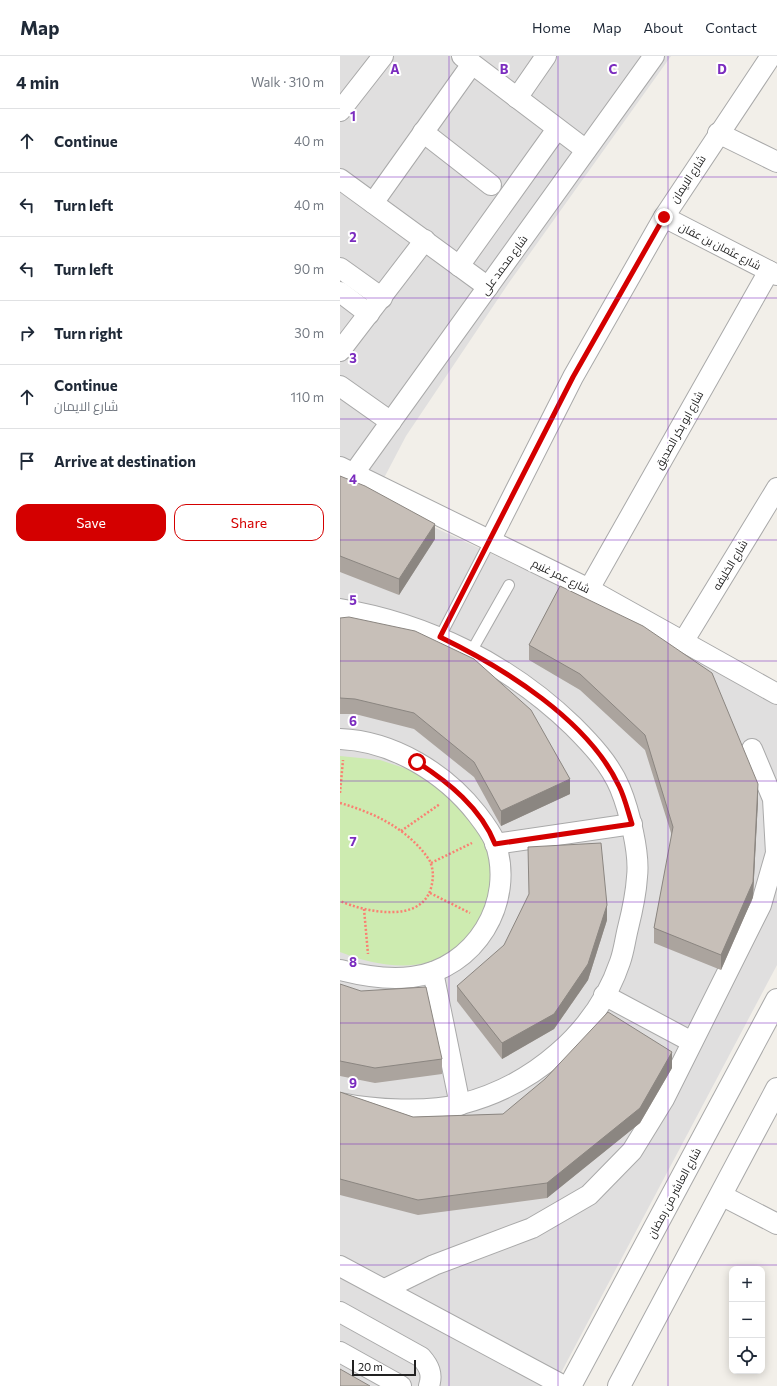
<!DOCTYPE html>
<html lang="en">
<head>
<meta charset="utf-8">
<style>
	:root { --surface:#fff; --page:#f2f2f3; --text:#1f2937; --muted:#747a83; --line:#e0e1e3; --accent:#d40000 }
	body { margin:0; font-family:Commissioner,Cairo,sans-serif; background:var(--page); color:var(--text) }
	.controls { position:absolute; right:12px; bottom:12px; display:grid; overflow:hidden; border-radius:8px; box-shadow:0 2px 10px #0003 }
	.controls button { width:36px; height:36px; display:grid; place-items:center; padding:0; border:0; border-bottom:1px solid var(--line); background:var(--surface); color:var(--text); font:20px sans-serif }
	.scale { position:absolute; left:12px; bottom:10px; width:64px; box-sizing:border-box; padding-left:4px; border:2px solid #222; border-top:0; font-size:11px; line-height:14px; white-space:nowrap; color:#222; -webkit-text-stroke:3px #fff; paint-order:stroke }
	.stop { position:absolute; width:12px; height:12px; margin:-9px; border:3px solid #d40000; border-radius:50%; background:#fff }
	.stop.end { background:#d40000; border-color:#fff; box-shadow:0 1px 4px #0008 }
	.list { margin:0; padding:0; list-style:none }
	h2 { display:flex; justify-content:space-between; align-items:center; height:52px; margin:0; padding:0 16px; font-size:17px }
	h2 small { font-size:13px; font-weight:400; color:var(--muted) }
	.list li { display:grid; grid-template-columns:26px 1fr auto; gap:12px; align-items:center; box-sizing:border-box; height:64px; padding:0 16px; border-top:1px solid var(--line) }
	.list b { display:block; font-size:15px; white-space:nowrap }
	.list p { margin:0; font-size:13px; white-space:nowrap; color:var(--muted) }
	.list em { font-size:13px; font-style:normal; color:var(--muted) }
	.actions { display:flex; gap:8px; padding:12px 16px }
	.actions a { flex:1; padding:9px 0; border:1px solid var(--accent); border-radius:12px; text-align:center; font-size:14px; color:var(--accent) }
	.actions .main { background:var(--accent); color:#fff }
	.icon { flex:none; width:22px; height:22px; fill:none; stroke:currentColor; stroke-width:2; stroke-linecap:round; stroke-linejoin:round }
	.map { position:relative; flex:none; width:437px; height:1330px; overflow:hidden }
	header { display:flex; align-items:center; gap:24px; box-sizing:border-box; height:56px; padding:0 20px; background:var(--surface); border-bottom:1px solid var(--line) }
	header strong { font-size:19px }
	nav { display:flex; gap:22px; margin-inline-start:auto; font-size:14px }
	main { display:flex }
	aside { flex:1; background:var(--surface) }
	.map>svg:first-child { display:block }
	.residential { fill:#e0dfdf }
	.grass { fill:#cdebb0 }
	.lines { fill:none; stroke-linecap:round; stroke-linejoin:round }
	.service-casing { stroke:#a9a9a9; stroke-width:12 }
	.minor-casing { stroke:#a9a9a9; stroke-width:22 }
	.tertiary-casing { stroke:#a9a9a9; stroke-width:24 }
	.path { stroke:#fa8072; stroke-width:2.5; stroke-dasharray:2 2; stroke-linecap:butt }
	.service { stroke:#fff; stroke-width:10 }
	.minor { stroke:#fff; stroke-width:20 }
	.tertiary { stroke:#fff; stroke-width:22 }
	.wall { fill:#aba49e }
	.shaded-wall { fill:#8b8681 }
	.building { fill:#c7bfb8; stroke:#8b8681 }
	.route { stroke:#d40000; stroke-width:5 }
	.grid { fill:none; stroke:#7b2cbf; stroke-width:1; stroke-opacity:0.55 }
	.labels { text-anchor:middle; stroke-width:4; stroke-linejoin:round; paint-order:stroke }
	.street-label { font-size:11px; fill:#222; stroke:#fff }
	.grid-label { font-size:13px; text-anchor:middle; font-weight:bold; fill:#7b2cbf; stroke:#fff; stroke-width:4; stroke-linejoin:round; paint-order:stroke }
</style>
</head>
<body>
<header>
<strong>Map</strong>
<nav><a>Home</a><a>Map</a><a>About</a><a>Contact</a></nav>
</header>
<main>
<aside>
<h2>4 min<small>Walk · 310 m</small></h2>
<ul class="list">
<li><svg class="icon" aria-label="ahead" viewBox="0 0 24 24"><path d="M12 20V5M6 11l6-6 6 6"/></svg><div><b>Continue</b></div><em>40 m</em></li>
<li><svg class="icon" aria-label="left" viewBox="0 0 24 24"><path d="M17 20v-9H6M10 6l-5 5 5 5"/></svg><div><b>Turn left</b></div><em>40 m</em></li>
<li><svg class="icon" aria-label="left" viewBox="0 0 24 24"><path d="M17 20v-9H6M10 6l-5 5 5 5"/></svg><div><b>Turn left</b></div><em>90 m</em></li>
<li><svg class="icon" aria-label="right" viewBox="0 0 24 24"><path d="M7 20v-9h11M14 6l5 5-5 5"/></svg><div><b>Turn right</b></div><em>30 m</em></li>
<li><svg class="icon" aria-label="ahead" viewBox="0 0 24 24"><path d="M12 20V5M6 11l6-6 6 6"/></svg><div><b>Continue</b><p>شارع الايمان</p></div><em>110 m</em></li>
<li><svg class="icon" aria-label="arrive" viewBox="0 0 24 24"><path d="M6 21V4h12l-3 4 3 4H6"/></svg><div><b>Arrive at destination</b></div></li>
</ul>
<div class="actions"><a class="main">Save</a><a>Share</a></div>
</aside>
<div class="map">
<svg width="437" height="1330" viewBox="0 0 437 1330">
	<rect width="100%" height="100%" fill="#f2efe9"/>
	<polygon class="residential" points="0,0 331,0 168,228 66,380 33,443 201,521 437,648 437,909 214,1330 0,1330"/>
	<path class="grass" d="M0,700L40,704L70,714L95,729L121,749L156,796L154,856C143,867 124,890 112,897C77,917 36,910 0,896Z"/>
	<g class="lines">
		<g class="service-casing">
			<g id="service">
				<polyline points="100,581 150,485"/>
				<polyline points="131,596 169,529"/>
			</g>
		</g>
		<g class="minor-casing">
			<g id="minor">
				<polyline points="122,0 246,94"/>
				<polyline points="177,42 206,0"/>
				<polyline points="0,55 43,0"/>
				<polyline points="83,76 151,129"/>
				<polyline points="378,77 437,106"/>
				<polyline points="0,123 148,231"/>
				<polyline points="33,147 132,8"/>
				<polyline points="324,161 437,219"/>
				<polyline points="119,210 217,73"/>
				<polyline points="0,212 42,242"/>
				<polyline points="0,236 29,258"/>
				<polyline points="0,295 85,184"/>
				<polyline points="0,330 51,366"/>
				<polyline points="0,411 249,533 437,638"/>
				<polyline points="14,417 314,0"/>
				<polyline points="150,485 233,321 324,161 431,0"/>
				<polyline points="249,533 429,215"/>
				<path d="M0,553C87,567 170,609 233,670C251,688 270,708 280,732C289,754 300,797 297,821C296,838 292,856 288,872C285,884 284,895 280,906C256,977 192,1030 121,1048C88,1057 34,1054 0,1047"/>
				<polyline points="343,586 437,432"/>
				<path d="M0,683C53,685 105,717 137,758C144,767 151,776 155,786C176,846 135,913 72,921C48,924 23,920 0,914"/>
				<polyline points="155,788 292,768"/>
				<polyline points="93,916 120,1049"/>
				<polyline points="264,939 352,986"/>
				<polyline points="381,1139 437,1168"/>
				<polyline points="0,1210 224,1330"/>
				<polyline points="45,1233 94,1209 192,1172 249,1139 292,1095 324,1043 421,849 436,797 433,743 412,693"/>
				<path d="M0,1256L81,1301C89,1310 93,1318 89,1330"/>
				<polyline points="0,1296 61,1330"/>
			</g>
		</g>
		<g class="tertiary-casing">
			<g id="tertiary">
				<polyline points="230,1330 437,944"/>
				<polyline points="279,1330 437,1033"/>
			</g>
		</g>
		<g class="path">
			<polyline points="0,737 3,704"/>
			<path d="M0,747C32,756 64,771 85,798C87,801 90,804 91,808C94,817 93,824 91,832C81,868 25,856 0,845"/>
			<polyline points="61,775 100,748"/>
			<polyline points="91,807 132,787"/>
			<polyline points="90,837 130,857"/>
			<polyline points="24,853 28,898"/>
		</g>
		<use href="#service" class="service"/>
		<use href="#minor" class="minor"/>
		<use href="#tertiary" class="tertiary"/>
	</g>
	<g class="wall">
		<polygon points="0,420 95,483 59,539 0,516"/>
		<polygon points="220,530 418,744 413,841 381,914 314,887 314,872 332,780 305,694 240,634 189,604 189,589"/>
		<polygon points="0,562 230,738 161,770 134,721 74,673 15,658 0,658"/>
		<polygon points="267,864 248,924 214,973 162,1003 117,945 117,930"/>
		<polygon points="0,928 102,1003 102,1018 35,1027 0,1020"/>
		<polygon points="332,1012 300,1067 207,1142 78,1159 0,1139 0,1036 73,1061 163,1058"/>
	</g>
	<g class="shaded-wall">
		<polygon points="95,468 95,483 59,539 59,523"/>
		<polygon points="230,723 230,738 161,770 161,755"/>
		<polygon points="418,728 418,744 413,841 381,914 381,899"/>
		<polygon points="267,849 267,864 248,924 214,973 162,1003 162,987"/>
		<polygon points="332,996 332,1012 300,1067 207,1142 207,1127"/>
	</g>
	<g class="building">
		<polygon points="0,420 25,430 95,468 59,523 0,500"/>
		<polygon points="220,530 303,570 372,617 418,728 413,826 381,899 314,872 333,771 305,679 240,618 189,589"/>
		<polygon points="9,561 75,575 134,603 191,654 230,723 161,755 134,706 74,657 15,643 0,642 0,562"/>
		<polygon points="261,787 267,849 248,908 214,958 162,987 117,930 164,889 189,838 188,791"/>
		<polygon points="0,928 21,935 86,931 102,1003 35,1012 0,1005"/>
		<polygon points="268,956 332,996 300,1052 207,1127 78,1144 0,1123 0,1036 73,1061 163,1058 205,1023"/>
		<polygon points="0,1313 30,1330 0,1330"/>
	</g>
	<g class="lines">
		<path class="route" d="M77,706C108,726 141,752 155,788L292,768C288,756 285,742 279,730C248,664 164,612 100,581L233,321L324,161"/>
	</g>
	<path class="grid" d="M109,0V1330M218,0V1330M328,0V1330M0,121H437M0,242H437M0,363H437M0,484H437M0,605H437M0,725H437M0,846H437M0,967H437M0,1088H437M0,1209H437"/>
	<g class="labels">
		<g class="street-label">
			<text transform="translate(348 123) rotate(-57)" y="4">شارع الايمان</text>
			<text transform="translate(380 190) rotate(27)" y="4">شارع عثمان بن عفان</text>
			<text transform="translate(164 209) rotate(-54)" y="4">شارع محمد على</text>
			<text transform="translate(339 374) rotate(-61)" y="4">شارع ابو بكر الصديق</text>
			<text transform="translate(390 509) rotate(-59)" y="4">شارع الخليفه</text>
			<text transform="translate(221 520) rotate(26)" y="4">شارع عمر غنيم</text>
			<text transform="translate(334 1137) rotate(-62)" y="4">شارع العاشر من رمضان</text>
		</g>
	</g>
	<g class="grid-label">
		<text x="55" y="18">A</text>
		<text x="164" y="18">B</text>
		<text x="273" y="18">C</text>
		<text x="382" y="18">D</text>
		<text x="13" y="65">1</text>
		<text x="13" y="186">2</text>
		<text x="13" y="307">3</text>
		<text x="13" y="428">4</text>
		<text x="13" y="549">5</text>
		<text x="13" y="670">6</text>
		<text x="13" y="790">7</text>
		<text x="13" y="911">8</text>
		<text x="13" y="1032">9</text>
	</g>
</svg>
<div class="controls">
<button>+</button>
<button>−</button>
<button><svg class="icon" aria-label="locate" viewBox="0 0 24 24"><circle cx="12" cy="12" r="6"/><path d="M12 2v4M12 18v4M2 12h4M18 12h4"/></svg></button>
</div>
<div class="scale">20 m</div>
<div class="stop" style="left:77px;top:706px"></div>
<div class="stop end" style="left:324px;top:161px"></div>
</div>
</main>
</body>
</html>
